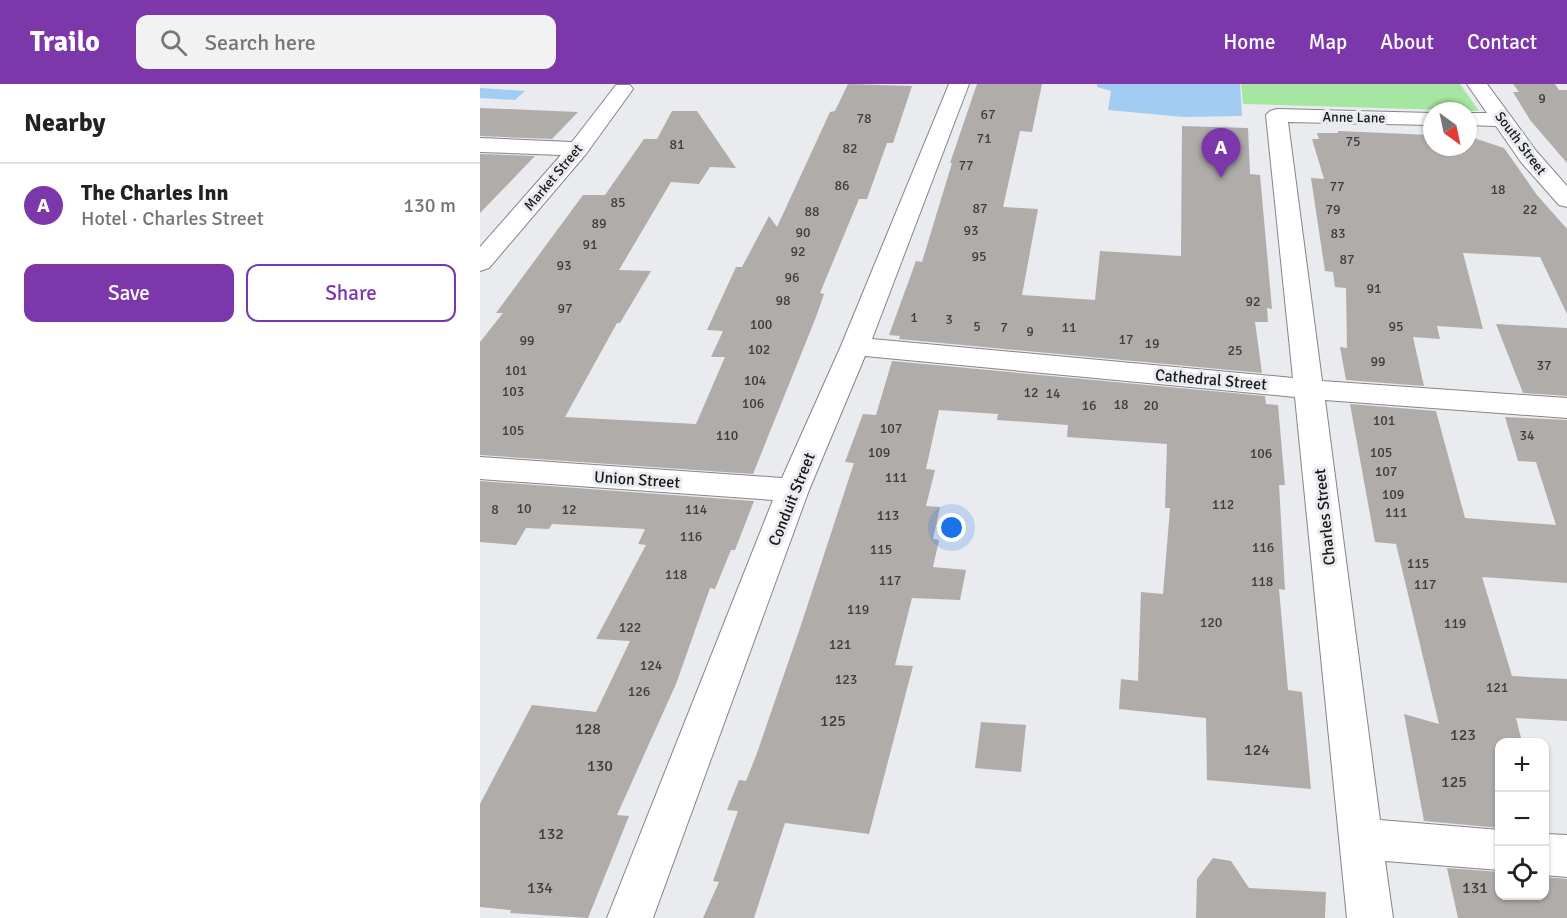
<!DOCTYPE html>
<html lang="en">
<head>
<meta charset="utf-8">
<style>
	:root { --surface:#fff; --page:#f2f2f2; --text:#222; --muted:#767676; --line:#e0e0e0; --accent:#7c37ab }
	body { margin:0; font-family:Signika,sans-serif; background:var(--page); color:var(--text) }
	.controls { position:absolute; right:18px; bottom:18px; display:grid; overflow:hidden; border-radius:12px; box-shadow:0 2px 4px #0004 }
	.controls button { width:54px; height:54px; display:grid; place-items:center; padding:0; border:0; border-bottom:2px solid var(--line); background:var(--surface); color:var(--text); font:30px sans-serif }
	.compass { position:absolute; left:943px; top:18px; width:54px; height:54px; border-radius:50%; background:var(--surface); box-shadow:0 2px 4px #0004; rotate:147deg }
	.you { position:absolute; left:472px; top:444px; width:21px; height:21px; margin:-15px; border:4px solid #fff; border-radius:50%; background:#1a73e8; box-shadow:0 0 0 9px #1a73e833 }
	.badge { display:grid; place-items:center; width:39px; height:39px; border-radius:50%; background:var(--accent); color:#fff; font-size:20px; font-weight:700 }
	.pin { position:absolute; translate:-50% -50px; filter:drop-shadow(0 2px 3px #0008) }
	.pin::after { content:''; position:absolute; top:32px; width:21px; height:18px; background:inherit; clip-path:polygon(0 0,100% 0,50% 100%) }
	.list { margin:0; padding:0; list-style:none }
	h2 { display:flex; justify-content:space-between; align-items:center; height:78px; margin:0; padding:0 24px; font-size:26px }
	h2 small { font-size:20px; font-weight:400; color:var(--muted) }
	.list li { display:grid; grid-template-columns:39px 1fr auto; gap:18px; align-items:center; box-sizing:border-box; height:84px; padding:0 24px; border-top:2px solid var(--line) }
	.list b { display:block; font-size:22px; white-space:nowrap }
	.list p { margin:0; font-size:20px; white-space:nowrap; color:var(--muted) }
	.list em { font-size:20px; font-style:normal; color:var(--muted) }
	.actions { display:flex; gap:12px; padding:18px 24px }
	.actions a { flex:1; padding:14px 0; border:2px solid var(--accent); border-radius:12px; text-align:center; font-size:21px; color:var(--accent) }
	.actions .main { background:var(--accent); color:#fff }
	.icon { flex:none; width:33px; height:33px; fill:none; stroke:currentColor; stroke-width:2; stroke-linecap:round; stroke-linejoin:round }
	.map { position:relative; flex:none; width:1087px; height:834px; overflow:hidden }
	header { display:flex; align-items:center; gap:36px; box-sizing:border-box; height:84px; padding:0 30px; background:var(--accent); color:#fff }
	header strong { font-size:28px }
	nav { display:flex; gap:33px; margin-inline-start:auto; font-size:21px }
	.search { width:420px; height:54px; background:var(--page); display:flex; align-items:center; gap:15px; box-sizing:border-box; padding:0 21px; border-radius:12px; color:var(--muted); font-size:22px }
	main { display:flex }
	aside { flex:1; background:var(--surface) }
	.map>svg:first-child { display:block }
	.green { fill:#a5e6a1 }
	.water { fill:#a3ccf2 }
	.building { fill:#b0acaa }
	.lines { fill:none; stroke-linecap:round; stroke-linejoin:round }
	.minor-casing { stroke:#838588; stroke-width:2 }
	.minor { fill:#fff; fill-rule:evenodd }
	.labels { text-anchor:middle; stroke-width:6; stroke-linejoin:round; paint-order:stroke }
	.number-label { font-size:14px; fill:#3e3e3e }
	.far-street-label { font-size:14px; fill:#18191a; stroke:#e9ebee }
	.street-label { font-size:16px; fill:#18191a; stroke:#e9ebee }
	.near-number-label { font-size:16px; fill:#3e3e3e }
</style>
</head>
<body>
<header>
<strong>Trailo</strong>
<div class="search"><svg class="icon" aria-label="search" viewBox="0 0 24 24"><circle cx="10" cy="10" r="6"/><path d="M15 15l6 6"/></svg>Search here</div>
<nav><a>Home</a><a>Map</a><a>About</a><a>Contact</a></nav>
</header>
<main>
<aside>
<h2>Nearby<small></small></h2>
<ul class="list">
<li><span class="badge">A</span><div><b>The Charles Inn</b><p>Hotel · Charles Street</p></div><em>130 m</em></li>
</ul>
<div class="actions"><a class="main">Save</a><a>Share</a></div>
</aside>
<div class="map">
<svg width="1087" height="834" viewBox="0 0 1087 834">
	<rect width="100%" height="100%" fill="#e9ebee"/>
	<polygon class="green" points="761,0 980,0 999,27 763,20"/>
	<g class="water">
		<polygon points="617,0 760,0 762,32 704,33 628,26 631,7 617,3"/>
		<polygon points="0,4 45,7 35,16 0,14"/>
	</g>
	<g class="building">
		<polygon points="368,0 432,2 413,59 407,59 387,115 379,115 340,209 344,210 336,233 273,390 0,371 0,258 23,229 16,229 103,111 125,111 164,55 177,55 192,27 217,27 256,84 230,83 219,100 191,98 139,186 171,187 140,239 137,239 85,333 216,340 245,273 231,273 243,247 227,246 256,183 262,183 289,132 297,143 350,28 355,27"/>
		<polygon points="497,0 562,0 552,48 540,47 523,123 558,125 542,211 615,216 620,167 701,172 702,42 768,44 770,90 780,91 792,225 787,224 788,238 775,238 782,289 419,255 420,252 409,251 436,177 442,178 472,79 470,79"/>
		<polygon points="1033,0 1075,0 1079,6 1087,6 1087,79 1050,36 1033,8 1039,8"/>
		<polygon points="0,24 51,26 98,28 72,55 0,52"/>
		<polygon points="858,47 951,51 952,63 988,63 988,53 991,53 1024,64 1057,111 1087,145 1087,230 1060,173 983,169 1003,245 957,242 960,255 933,253 944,302 866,296 860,263 867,264 866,204 855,203 853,188 845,187 831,94 844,95 832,55 839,55 837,49 858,49"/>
		<polygon points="0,70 55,72 0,129"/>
		<polygon points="1016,240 1087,244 1087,312 1043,309"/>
		<polygon points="412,277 785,312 786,320 798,321 805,401 799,401 805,506 799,505 808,606 822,608 831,705 727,696 726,634 639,625 641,595 658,597 661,508 683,510 690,424 685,424 687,360 587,353 588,341 517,336 518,330 459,326 446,385 455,386 446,422 460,423 453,455 459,456 453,483 486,486 480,516 432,514 415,581 433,582 389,750 305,739 274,834 223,834 239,798 233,797 258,727 247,726 259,696 266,697 277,669 321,541 374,379 365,378 383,330 396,331"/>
		<polygon points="870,320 956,327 985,434 1076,441 1056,378 1038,377 1025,333 1087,336 1087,499 1002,493 1032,592 1087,595 1087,637 1036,634 1042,658 1020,658 1020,744 944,737 924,630 959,640 916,460 895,458"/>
		<polygon points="0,397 274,417 255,466 251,466 235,505 230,504 196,600 137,731 149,732 108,834 30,829 31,826 0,823 0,720 52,621 116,628 150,557 116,555 166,461 158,460 165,445 72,440 69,445 46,444 36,461 0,458"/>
		<polygon points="501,638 546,641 541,688 495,684"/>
		<polygon points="733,774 751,777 769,804 846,808 845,834 716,834 717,795"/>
		<polygon points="967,784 1020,788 1020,812 1065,812 1065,793 1087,795 1087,834 978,834"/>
	</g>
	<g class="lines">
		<g class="minor-casing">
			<g id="minor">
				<polygon points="469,0 489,0 392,255 813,294 786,31 790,27 797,25 952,29 952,41 808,38 842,297 1087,314 1087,334 845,316 900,736 1020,746 1020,786 905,777 913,834 867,834 815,313 385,272 329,406 173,834 127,834 293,416 0,395 0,373 302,394 361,262"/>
				<polygon points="987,0 1007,0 1057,68 1087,102 1087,123 1079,121 1041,78 1016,42 988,41 988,29 1007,29"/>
				<polygon points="136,1 150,1 153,5 106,70 9,184 0,187 0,163 81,71 0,68 0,54 92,58"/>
				<polygon points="1064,750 1087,751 1087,793 1064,791"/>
			</g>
		</g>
		<use href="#minor" class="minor"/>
	</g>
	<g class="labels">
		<g class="number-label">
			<text x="1062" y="19">9</text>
			<text x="508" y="35">67</text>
			<text x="384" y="39">78</text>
			<text x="504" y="59">71</text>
			<text x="873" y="62">75</text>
			<text x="197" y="65">81</text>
			<text x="370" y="69">82</text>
			<text x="486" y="86">77</text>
			<text x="362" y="106">86</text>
			<text x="857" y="107">77</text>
			<text x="1018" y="110">18</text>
			<text x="138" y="123">85</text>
			<text x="500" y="129">87</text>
			<text x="853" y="130">79</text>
			<text x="1050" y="130">22</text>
			<text x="332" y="132">88</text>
			<text x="119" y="144">89</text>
			<text x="491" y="151">93</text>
			<text x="323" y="153">90</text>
			<text x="858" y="154">83</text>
			<text x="110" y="165">91</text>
			<text x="318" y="172">92</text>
			<text x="499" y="177">95</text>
			<text x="867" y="180">87</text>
			<text x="84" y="186">93</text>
			<text x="312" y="198">96</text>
			<text x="894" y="209">91</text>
			<text x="303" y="221">98</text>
			<text x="773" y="222">92</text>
			<text x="85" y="229">97</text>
			<text x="434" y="238">1</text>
			<text x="469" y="240">3</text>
			<text x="281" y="245">100</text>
			<text x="497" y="247">5</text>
			<text x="916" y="247">95</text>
			<text x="524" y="248">7</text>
			<text x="589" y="248">11</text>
			<text x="550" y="252">9</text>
			<text x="646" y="260">17</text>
			<text x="47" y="261">99</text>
			<text x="672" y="264">19</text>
			<text x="279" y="270">102</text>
			<text x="755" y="271">25</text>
			<text x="898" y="282">99</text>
			<text x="1064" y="286">37</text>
			<text x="36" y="291">101</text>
			<text x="275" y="301">104</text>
			<text x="33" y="312">103</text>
			<text x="551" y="313">12</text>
			<text x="573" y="314">14</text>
			<text x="273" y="324">106</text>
			<text x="641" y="325">18</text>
			<text x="609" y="326">16</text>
			<text x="671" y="326">20</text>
			<text x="904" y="341">101</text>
			<text x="411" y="349">107</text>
			<text x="33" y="351">105</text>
			<text x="247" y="356">110</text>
			<text x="1047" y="356">34</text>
			<text x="399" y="373">109</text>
			<text x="901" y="373">105</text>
			<text x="781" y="374">106</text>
			<text x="906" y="392">107</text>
			<text x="416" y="398">111</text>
			<text x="913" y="415">109</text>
			<text x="743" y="425">112</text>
			<text x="44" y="429">10</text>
			<text x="15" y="430">8</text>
			<text x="89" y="430">12</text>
			<text x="216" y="430">114</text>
			<text x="916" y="433">111</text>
			<text x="408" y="436">113</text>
			<text x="211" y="457">116</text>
			<text x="783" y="468">116</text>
			<text x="401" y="470">115</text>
			<text x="938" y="484">115</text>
			<text x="196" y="495">118</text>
			<text x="410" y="501">117</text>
			<text x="782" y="502">118</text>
			<text x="945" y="505">117</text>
			<text x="378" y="530">119</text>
			<text x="731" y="543">120</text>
			<text x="975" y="544">119</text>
			<text x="150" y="548">122</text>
			<text x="360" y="565">121</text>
			<text x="171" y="586">124</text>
			<text x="366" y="600">123</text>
			<text x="1017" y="608">121</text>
			<text x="159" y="612">126</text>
		</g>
		<g class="far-street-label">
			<text transform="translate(874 33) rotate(1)" y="5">Anne Lane</text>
			<text transform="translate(1041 59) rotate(53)" y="5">South Street</text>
			<text transform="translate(73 93) rotate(-50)" y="5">Market Street</text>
		</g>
		<g class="street-label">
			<text transform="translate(731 295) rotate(5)" y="6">Cathedral Street</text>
			<text transform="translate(157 395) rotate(4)" y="6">Union Street</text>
			<text transform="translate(311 415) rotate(-68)" y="6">Conduit Street</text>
			<text transform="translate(844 433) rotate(-96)" y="6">Charles Street</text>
		</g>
		<g class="near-number-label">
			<text x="353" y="642">125</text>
			<text x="108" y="650">128</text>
			<text x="983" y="656">123</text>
			<text x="777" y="671">124</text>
			<text x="120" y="687">130</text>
			<text x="974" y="703">125</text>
			<text x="71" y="755">132</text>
			<text x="60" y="809">134</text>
			<text x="995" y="809">131</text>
		</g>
	</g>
</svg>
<div class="controls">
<button>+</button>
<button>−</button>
<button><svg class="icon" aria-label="locate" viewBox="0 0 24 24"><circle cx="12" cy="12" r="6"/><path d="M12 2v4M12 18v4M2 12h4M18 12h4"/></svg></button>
</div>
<svg class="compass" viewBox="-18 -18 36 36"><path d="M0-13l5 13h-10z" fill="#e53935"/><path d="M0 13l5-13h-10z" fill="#767676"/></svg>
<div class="you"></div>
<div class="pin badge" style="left:741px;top:94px">A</div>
</div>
</main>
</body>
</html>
